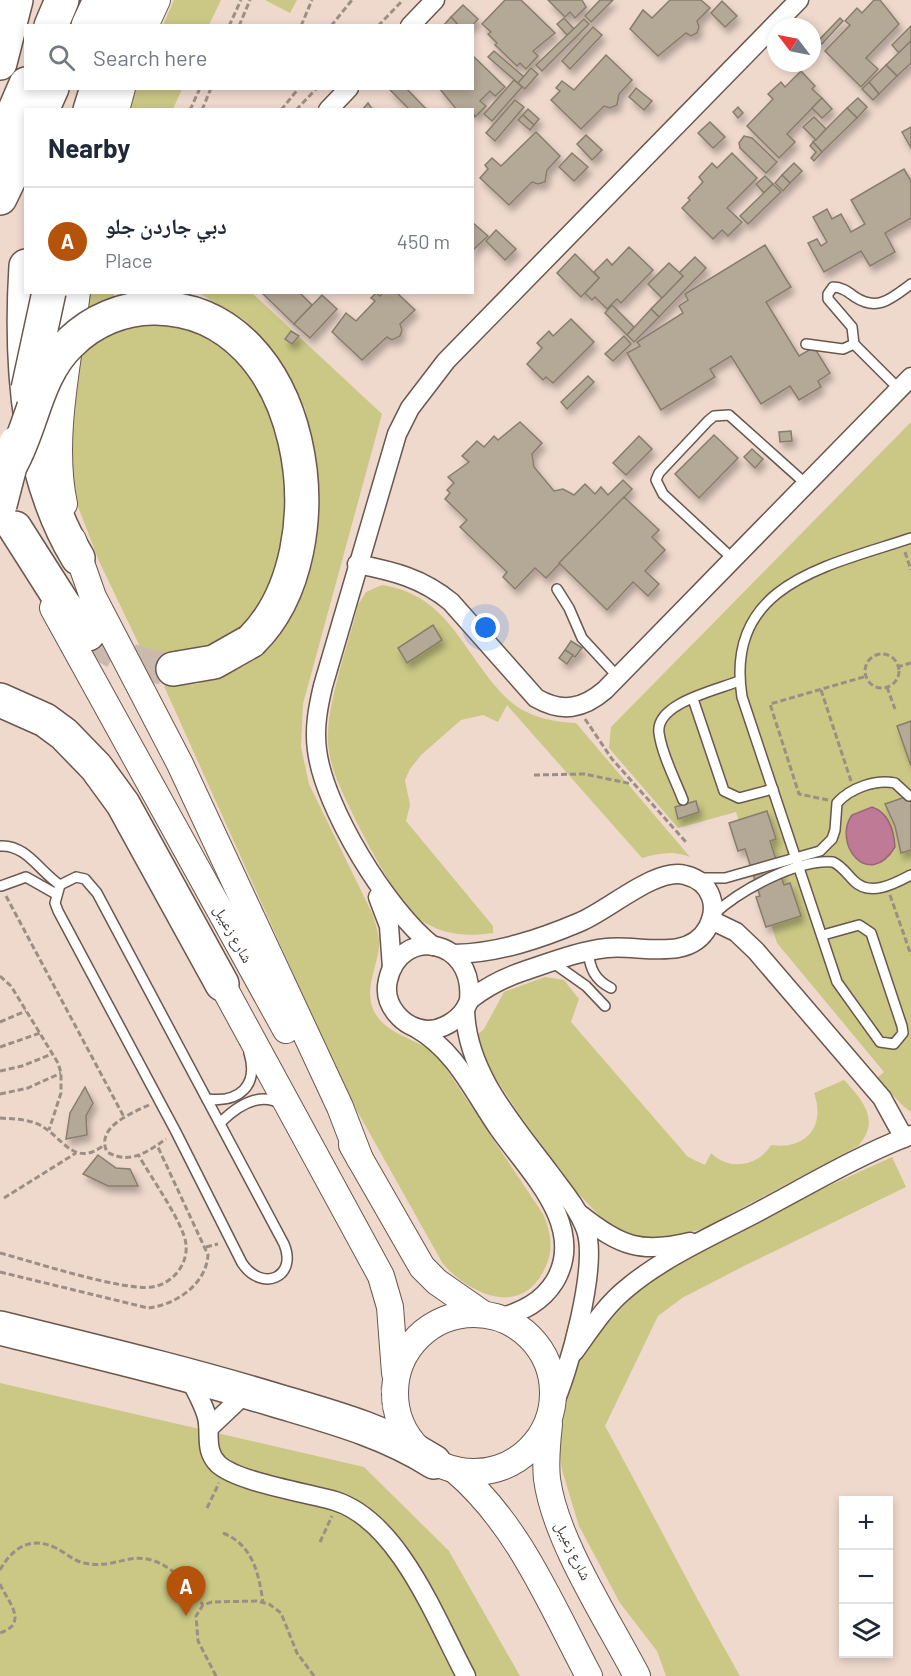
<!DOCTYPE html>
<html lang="en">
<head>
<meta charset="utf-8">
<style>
	:root { --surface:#fff; --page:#f2f2f3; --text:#1f2937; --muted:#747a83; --line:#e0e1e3; --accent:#b45309 }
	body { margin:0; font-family:Barlow,"Noto Naskh Arabic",sans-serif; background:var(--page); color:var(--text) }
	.controls { position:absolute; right:18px; bottom:18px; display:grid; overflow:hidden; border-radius:0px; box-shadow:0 3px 9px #0003 }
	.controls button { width:54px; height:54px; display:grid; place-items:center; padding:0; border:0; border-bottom:2px solid var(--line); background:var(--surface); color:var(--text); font:30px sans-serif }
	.compass { position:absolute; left:767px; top:18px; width:54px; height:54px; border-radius:50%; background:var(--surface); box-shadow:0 3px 9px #0003; rotate:302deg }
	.you { position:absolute; left:486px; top:628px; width:21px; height:21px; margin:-15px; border:4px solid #fff; border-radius:50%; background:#1a73e8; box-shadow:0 0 0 9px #1a73e833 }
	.badge { display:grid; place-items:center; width:39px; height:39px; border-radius:50%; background:var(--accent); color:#fff; font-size:20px; font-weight:700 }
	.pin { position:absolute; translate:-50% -50px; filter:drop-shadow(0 2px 3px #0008) }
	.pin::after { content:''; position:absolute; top:32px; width:21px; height:18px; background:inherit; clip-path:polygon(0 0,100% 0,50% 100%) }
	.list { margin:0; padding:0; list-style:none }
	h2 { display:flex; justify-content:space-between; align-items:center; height:78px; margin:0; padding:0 24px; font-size:26px }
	h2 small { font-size:20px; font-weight:400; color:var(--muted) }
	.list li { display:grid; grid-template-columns:39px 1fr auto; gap:18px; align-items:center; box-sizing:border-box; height:108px; padding:0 24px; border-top:2px solid var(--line) }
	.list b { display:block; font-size:22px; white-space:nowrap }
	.list p { margin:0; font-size:20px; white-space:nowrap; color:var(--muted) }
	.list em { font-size:20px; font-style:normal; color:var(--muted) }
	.icon { flex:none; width:33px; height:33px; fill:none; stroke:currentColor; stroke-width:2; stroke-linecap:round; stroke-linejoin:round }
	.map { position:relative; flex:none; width:911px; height:1676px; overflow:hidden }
	.search { position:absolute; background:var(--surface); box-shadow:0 3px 9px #0003; left:24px; top:24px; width:450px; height:66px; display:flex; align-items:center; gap:15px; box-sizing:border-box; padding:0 21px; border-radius:0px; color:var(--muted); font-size:22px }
	.panel { position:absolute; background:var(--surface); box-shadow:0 3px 9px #0003; left:24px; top:108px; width:450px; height:186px; border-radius:0px }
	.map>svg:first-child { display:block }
	.green { fill:#cac884 }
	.water { fill:#bf7a96; stroke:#996679; stroke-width:1.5 }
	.building { fill:#b4a896; stroke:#887d6b; stroke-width:1.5; filter:url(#shadow) }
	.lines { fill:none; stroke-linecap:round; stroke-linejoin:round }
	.highway-tunnel { stroke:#ccb9ae; stroke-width:33; stroke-dasharray:33 16; stroke-linecap:butt }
	.lane-casing { stroke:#6a574d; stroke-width:12 }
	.street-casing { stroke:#6a574d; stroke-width:21 }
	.secondary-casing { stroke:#6a574d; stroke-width:28 }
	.highway-casing { stroke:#6a574d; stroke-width:36 }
	.path { stroke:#9d8e85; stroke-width:3; stroke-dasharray:6 3; stroke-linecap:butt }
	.lane { stroke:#fff; stroke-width:9 }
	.street { stroke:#fff; stroke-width:18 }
	.secondary { stroke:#fff; stroke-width:26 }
	.highway { stroke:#fff; stroke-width:33 }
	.highway-bridge-casing { stroke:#6a574d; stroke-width:36; stroke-linecap:butt }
	.highway-bridge { stroke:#fff; stroke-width:33 }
	.labels { text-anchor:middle; stroke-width:6; stroke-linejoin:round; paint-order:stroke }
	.street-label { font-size:15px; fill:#413934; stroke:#fff }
</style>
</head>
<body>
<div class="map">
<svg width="911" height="1676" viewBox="0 0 911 1676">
	<defs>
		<filter id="shadow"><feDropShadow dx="3.5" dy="6" stdDeviation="3" flood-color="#0004"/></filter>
	</defs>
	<rect width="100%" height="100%" fill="#efd9cd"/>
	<g class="green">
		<polygon points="174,0 221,0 209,25 163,25"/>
		<polygon points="265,0 297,0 290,13"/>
		<polygon points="134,89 182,89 173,109 128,110"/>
		<polygon points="88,293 113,293 123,314 177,313 254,373 284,439 292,526 248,635 162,662 157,653 143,653 99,561 77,504 72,476 71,444"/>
		<path d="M199,293H252L382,414L303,704L301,747L309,784L373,915C376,926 380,936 379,947C376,972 360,997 380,1020C396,1038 422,1040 439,1058L543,1214C552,1234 554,1253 543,1272C519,1317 470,1294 443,1264L318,1041L293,973L164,686L197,684L236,670L268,644L291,610L307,573L319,497L305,408L279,361L246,321Z"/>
		<polygon points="911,422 911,1112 903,1106 877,1078 884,1072 777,943 736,812 678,828 609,748 611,727"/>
		<path d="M382,585C452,595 465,661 511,702C529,717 553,722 576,723L690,857C674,850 659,853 642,858L507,705L498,722L483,715L461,720L421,755L410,769L405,780L410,805L406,821L493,926V933C466,937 442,935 419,919C395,902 343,799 333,769C330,758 327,745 328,733C329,698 349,641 358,605L366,592Z"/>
		<path d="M545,977L564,980L579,999L571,1022L688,1157L705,1165L711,1153C729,1171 758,1167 771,1145C806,1150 826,1126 814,1093L844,1080C863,1100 881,1121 858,1146L706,1227L676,1238L637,1237L608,1225L575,1190L519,1114L495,1077L480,1048L477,1035L484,1029L504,992Z"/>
		<path d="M892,1157L906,1187L744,1266L682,1298L658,1316L605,1426C651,1509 693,1594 740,1676H666L657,1651L620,1603L579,1526L562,1470L559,1449L561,1417L575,1368L589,1345L614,1316L637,1292L679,1263L822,1189Z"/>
		<polygon points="0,1383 364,1467 449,1551 520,1676 0,1676"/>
	</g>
	<path class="water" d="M872,807C889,813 894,831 895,847C868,891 832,843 852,815Z"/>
	<g class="building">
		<polygon points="505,0 521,0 555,33 533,51 538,56 526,69 520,63 517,66 495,45 497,43 488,34 491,32 482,24"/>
		<polygon points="548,0 582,0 586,7 575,18 570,12 565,17"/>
		<polygon points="600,0 613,0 591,22 585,16"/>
		<polygon points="670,0 701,0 710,8 697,21 699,27 697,33 691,36 686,33 658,56 630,29 643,10 652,18"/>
		<polygon points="874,0 880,0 899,24 866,58 878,69 861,87 825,51 850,25 845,21 857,8 862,13"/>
		<polygon points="722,1 737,16 725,27 711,13"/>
		<polygon points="463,5 478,19 472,26 459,26 451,17"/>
		<polygon points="451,17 459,26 443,26"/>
		<polygon points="564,18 574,29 567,35 557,24"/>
		<polygon points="840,18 843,21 822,44 818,41"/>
		<polygon points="584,19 589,24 542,71 536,65"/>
		<polygon points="911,26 911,41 899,53 892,45"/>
		<polygon points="593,27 602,35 570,69 562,61"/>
		<polygon points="911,41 911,63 897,76 886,65"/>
		<polygon points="494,51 524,77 518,83 488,57"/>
		<polygon points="472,55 505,87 495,96 490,91 480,101 486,106 475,117 472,110 457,110 439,88 472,88"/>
		<polygon points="606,55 632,80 619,94 617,105 610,108 604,106 581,129 551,100 560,91 556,88 562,81 574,90"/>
		<polygon points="886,65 897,76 879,94 869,82"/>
		<polygon points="531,68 538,74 525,89 518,83"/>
		<polygon points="801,71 815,86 812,89 822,98 787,134 795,142 779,158 747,126 773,99 768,94 781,82 785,87"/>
		<polygon points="514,80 522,87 492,121 484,114"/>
		<polygon points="869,82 879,94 873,100 862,89"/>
		<polygon points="406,88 427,110 410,110 389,89"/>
		<polygon points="636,88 652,101 644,110 629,97"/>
		<polygon points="822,98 832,109 822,118 812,108"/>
		<polygon points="858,98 867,107 857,118 847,108"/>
		<polygon points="515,100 524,107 495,141 486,133"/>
		<polygon points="368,103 373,110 362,110"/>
		<polygon points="738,107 743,113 738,118 733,112"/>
		<polygon points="847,108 857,118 822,152 813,142"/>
		<polygon points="528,109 539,119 534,125 523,115"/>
		<polygon points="523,115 534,125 530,130 518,120"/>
		<polygon points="814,117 826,129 816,140 803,127"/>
		<polygon points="710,122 725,137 713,148 698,133"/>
		<polygon points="911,127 911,148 902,132"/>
		<polygon points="536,132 560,156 547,170 545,182 538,184 532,182 509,205 480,178 488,169 485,165 492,158 501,166"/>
		<polygon points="586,135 602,150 592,160 577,144"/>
		<polygon points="744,136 752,138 777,162 766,173 740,148 739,143"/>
		<polygon points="813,142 822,152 814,161 811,158 816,152 810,146"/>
		<polygon points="572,153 588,167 574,181 559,167"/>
		<polygon points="732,153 757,178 727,208 742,222 728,236 722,230 713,239 682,208 690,200 688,198 703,182 699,177 712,163 717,168"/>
		<polygon points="794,163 802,171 790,183 782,175"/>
		<polygon points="904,169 911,181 911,218 885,233 895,252 870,266 861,251 824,272 808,243 817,239 821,246 827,242 813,217 827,209 832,219 841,214 851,232 865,224 851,200"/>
		<polygon points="782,175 790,183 783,191 775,183"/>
		<polygon points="765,176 773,184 764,193 756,184"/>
		<polygon points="773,184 781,192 748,224 740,216"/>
		<polygon points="472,222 488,236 473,250 472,258"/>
		<polygon points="496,230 516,249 505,260 486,241"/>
		<polygon points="765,245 791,287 766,302 799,356 814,347 830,373 818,381 821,387 799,400 790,386 761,404 731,356 710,369 715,377 661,410 627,353 640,346 637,342 683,313 679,306 688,300 685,294"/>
		<polygon points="629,247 653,270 621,303 617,299 607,309 595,297 592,300 585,293 599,278 594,272 607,259 612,265"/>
		<polygon points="575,254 599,278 581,297 557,273"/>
		<polygon points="695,257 706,268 659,317 651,309 683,276 679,273"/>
		<polygon points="669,263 683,276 662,298 648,284"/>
		<polygon points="261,292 299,292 312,305 294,324"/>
		<polygon points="383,292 396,292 415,310 400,324 402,330 400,336 392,340 387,337 362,360 332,332 346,313 356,321 375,301 371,298 376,293 380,296"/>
		<polygon points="322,295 337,309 310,338 294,324"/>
		<polygon points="612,305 634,327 627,335 605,313"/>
		<polygon points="651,309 659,317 634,342 627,335"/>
		<polygon points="571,319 594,342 553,383 546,377 543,380 527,364 542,348 537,343 549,331 553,336"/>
		<polygon points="291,331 299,336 292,344 285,339"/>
		<polygon points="624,336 631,344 613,361 605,354"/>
		<polygon points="588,376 594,382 567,409 561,402"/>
		<polygon points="520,422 542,443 532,454 534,467 554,491 563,489 574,495 585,484 595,494 601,487 608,495 623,480 632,489 546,578 535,568 515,589 503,577 507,572 460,527 467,520 445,499 450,493 447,490 454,483 448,477 469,462 462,456 477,441 484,447 494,436 498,440"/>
		<polygon points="791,431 792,441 780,442 779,432"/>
		<polygon points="714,435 738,458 699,498 675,474"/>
		<polygon points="639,436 652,449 626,475 613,463"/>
		<polygon points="752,449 763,459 755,468 744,457"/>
		<polygon points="624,497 659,530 652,537 665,550 645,571 659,584 648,596 633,582 607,610 559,563"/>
		<polygon points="433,625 442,640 407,663 398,648"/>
		<polygon points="571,641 582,648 575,657 565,650"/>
		<polygon points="565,650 573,655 567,664 559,658"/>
		<polygon points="911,721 911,766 897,726"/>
		<polygon points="911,795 911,850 901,853 895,826 885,804"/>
		<polygon points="696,801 699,812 678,819 675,807"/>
		<polygon points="767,811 776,839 770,841 784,885 790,883 801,916 766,927 756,897 760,896 745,849 738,851 729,823"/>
		<polygon points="85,1087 93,1103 86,1116 87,1135 66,1139 70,1113"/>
		<polygon points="98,1155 116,1168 130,1169 138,1186 108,1186 83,1174"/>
	</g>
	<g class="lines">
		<path class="highway-tunnel" d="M88,634C114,655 139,667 173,669"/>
		<g class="lane-casing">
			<g id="lane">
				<path d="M806,344L843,349L854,344L852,327L828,299V294L833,287C842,287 848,292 855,297C878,312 892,298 911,284"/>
				<polyline points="854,344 899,389"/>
				<polyline points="733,559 663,494 656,480 659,473 708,421 714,416 729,415 806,484"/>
				<polyline points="557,589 569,608 582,638 618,677"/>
				<polyline points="693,699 724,791 739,798 773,789"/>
				<path d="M683,800C675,779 662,755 659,733C655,703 717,690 739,681"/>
				<path d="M0,846C26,844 40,872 60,885"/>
				<path d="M76,877L85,879L97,893L284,1244C298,1277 262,1293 242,1263L176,1132L58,911L55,903L60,885Z"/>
				<path d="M699,878H725L820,851L832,839L835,830L837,803C850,788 876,779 895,783L909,796"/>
				<polyline points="1,886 26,877 56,894"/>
				<path d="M714,914C740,890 797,859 833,862C842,866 846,873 854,881C870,897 894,884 911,875"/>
				<path d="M823,935L859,925L871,933L902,1026L903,1033L894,1044L880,1042L837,982L742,697C724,583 828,566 911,538"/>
				<path d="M588,951C590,969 595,980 611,988"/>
				<polyline points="552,962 586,986 605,1006"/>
				<path d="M207,1099C239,1103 259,1086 249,1053"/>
				<path d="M220,1123C236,1107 259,1091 281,1104"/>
			</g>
		</g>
		<g class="street-casing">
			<g id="street">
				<polyline points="410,26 435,0"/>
				<polyline points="328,110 349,88"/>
				<path d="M357,564C393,571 422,578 451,602L536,698C562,713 583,709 605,690L911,377"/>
				<polyline points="378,897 389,926 392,968"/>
				<polyline points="711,920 736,932 756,951 882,1098 904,1138"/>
				<path d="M433,946C387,910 324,808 317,750C314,728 318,707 323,686L397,434L410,408L446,361L799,0"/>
				<path d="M454,954C498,953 540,939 580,922C609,910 656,867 685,875C697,878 707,885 711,897C715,908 713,917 708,927C689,963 638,944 607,948C579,951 551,962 524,971C506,977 488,986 472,998C468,1001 468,1004 465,1009C457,1021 442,1030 427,1030C403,1028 382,1005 388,980C400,926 475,937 469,1000"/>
				<path d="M465,1009C466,1072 513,1124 549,1172C563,1191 578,1208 586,1230C598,1267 569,1372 552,1408"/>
				<path d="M416,1028C457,1052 473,1092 499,1129C529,1172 587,1226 555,1281C542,1302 523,1311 500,1318"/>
				<path d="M581,1215C620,1246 641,1254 690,1242"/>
				<path d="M574,1352C590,1330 605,1306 626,1289C662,1258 714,1235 756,1213C807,1186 857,1156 911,1135"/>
				<path d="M188,1376C195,1389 203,1403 207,1417C211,1434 204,1450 218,1464C237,1482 308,1493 335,1501C399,1521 436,1620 466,1676"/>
				<polyline points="209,1428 247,1392"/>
			</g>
		</g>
		<g class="secondary-casing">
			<g id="secondary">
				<polyline points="145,26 157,0"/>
				<polyline points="116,110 122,88"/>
				<path d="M64,504C50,438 69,359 77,292"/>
				<polyline points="73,540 93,597 180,764 340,1107 360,1159"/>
				<polyline points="53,608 286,1030"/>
				<polyline points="222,984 381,1276 390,1307 395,1373"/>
				<polyline points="352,1145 422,1267 437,1282 483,1314"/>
				<circle cx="474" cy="1393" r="79"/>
				<path d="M549,1424C547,1442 545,1461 547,1479C555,1540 608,1620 637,1676"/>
				<path d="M456,1471C519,1525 551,1605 589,1676"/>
			</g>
		</g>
		<g class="highway-casing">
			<g id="highway">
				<polyline points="51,26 62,0"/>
				<polyline points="88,26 100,0"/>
				<polyline points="121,26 132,0"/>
				<polyline points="0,63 16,0"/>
				<polyline points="42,110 52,88"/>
				<polyline points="90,110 97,88"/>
				<polyline points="0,144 26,84"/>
				<polyline points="0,198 26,144"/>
				<path d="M26,266C20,362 27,474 78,558"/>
				<polyline points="15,528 64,605 88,634"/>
				<polyline points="173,669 214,662 251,641"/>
				<polyline points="0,700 45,720 64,734 96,767 123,804 222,984"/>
				<path d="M0,1328C93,1351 186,1373 278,1401C332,1417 385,1431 434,1462"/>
			</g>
		</g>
		<g class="path">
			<polyline points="229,26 241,0"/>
			<polyline points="239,26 250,0"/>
			<polyline points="301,26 312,0"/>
			<polyline points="331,26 352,0"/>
			<polyline points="378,26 403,0"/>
			<polyline points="190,110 200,88"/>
			<polyline points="202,110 211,88"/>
			<polyline points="281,110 299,88"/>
			<polyline points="296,110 317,88"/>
			<polyline points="905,552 911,570"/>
			<circle cx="882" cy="671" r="17"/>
			<polyline points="897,667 911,663"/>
			<polyline points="887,687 895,709"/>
			<polyline points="821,690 851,781"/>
			<polyline points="585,719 612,759 686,842"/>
			<polyline points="534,775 584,774 632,784"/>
			<polyline points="828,800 799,794 770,704 867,676"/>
			<polyline points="890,895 911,955"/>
			<polyline points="6,896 124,1117"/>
			<polyline points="0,976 11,986 58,1063 61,1073 61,1093 49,1130"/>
			<polyline points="0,1022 26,1011"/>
			<polyline points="0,1047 40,1033"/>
			<polyline points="0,1071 22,1066 52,1054"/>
			<polyline points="0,1094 28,1088 61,1073"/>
			<path d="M149,1105C132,1113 95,1127 107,1152C130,1165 147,1152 166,1139"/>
			<path d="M0,1118C13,1119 26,1119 38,1124C63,1136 73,1169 104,1145"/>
			<polyline points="4,1198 76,1153"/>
			<polyline points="206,1247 218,1244"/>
			<path d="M0,1253C34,1262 122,1291 152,1287C172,1284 188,1265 186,1245C185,1225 150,1176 139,1156"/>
			<path d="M0,1272L148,1308C175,1305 206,1285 208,1255L157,1145"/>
			<polyline points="382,1387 384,1410"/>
			<polyline points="207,1508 219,1483"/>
			<path d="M223,1533C253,1545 259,1574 263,1603"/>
			<polyline points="320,1542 332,1516"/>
			<path d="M0,1570C13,1547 31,1536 56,1548C66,1553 74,1561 84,1563C100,1567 115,1562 130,1559C162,1553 187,1582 203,1605"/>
			<path d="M0,1584C7,1601 30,1623 0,1633"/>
			<polyline points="216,1676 198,1641 196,1616 203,1605 212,1602 257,1601 269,1604 281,1613 297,1653 314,1676"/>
		</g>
		<use href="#lane" class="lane"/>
		<use href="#street" class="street"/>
		<use href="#secondary" class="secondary"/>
		<use href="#highway" class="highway"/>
		<g class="highway-bridge-casing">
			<g id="highway-bridge">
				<polyline points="28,389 49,292"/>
				<path d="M11,464C33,425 36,375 70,343C92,321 124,307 156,308C307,310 344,550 251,641"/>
				<polyline points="0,505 16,443"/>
			</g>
		</g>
		<use href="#highway-bridge" class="highway-bridge"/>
	</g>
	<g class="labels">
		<g class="street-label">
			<text transform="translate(233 934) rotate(61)" y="5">شارع زعيبل</text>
			<text transform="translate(573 1551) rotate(64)" y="5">شارع زعيبل</text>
		</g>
	</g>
</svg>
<div class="controls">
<button>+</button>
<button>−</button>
<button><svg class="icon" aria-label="layers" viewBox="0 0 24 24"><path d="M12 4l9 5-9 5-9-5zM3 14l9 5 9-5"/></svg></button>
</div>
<svg class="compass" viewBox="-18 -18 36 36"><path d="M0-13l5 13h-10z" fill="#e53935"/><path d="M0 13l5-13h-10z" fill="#747a83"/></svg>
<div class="you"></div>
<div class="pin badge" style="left:186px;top:1616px">A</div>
<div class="search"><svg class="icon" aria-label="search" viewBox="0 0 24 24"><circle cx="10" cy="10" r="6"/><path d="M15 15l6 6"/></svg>Search here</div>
<section class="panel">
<h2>Nearby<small></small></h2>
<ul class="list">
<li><span class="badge">A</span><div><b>دبي جاردن جلو</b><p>Place</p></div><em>450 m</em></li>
</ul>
</section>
</div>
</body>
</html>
